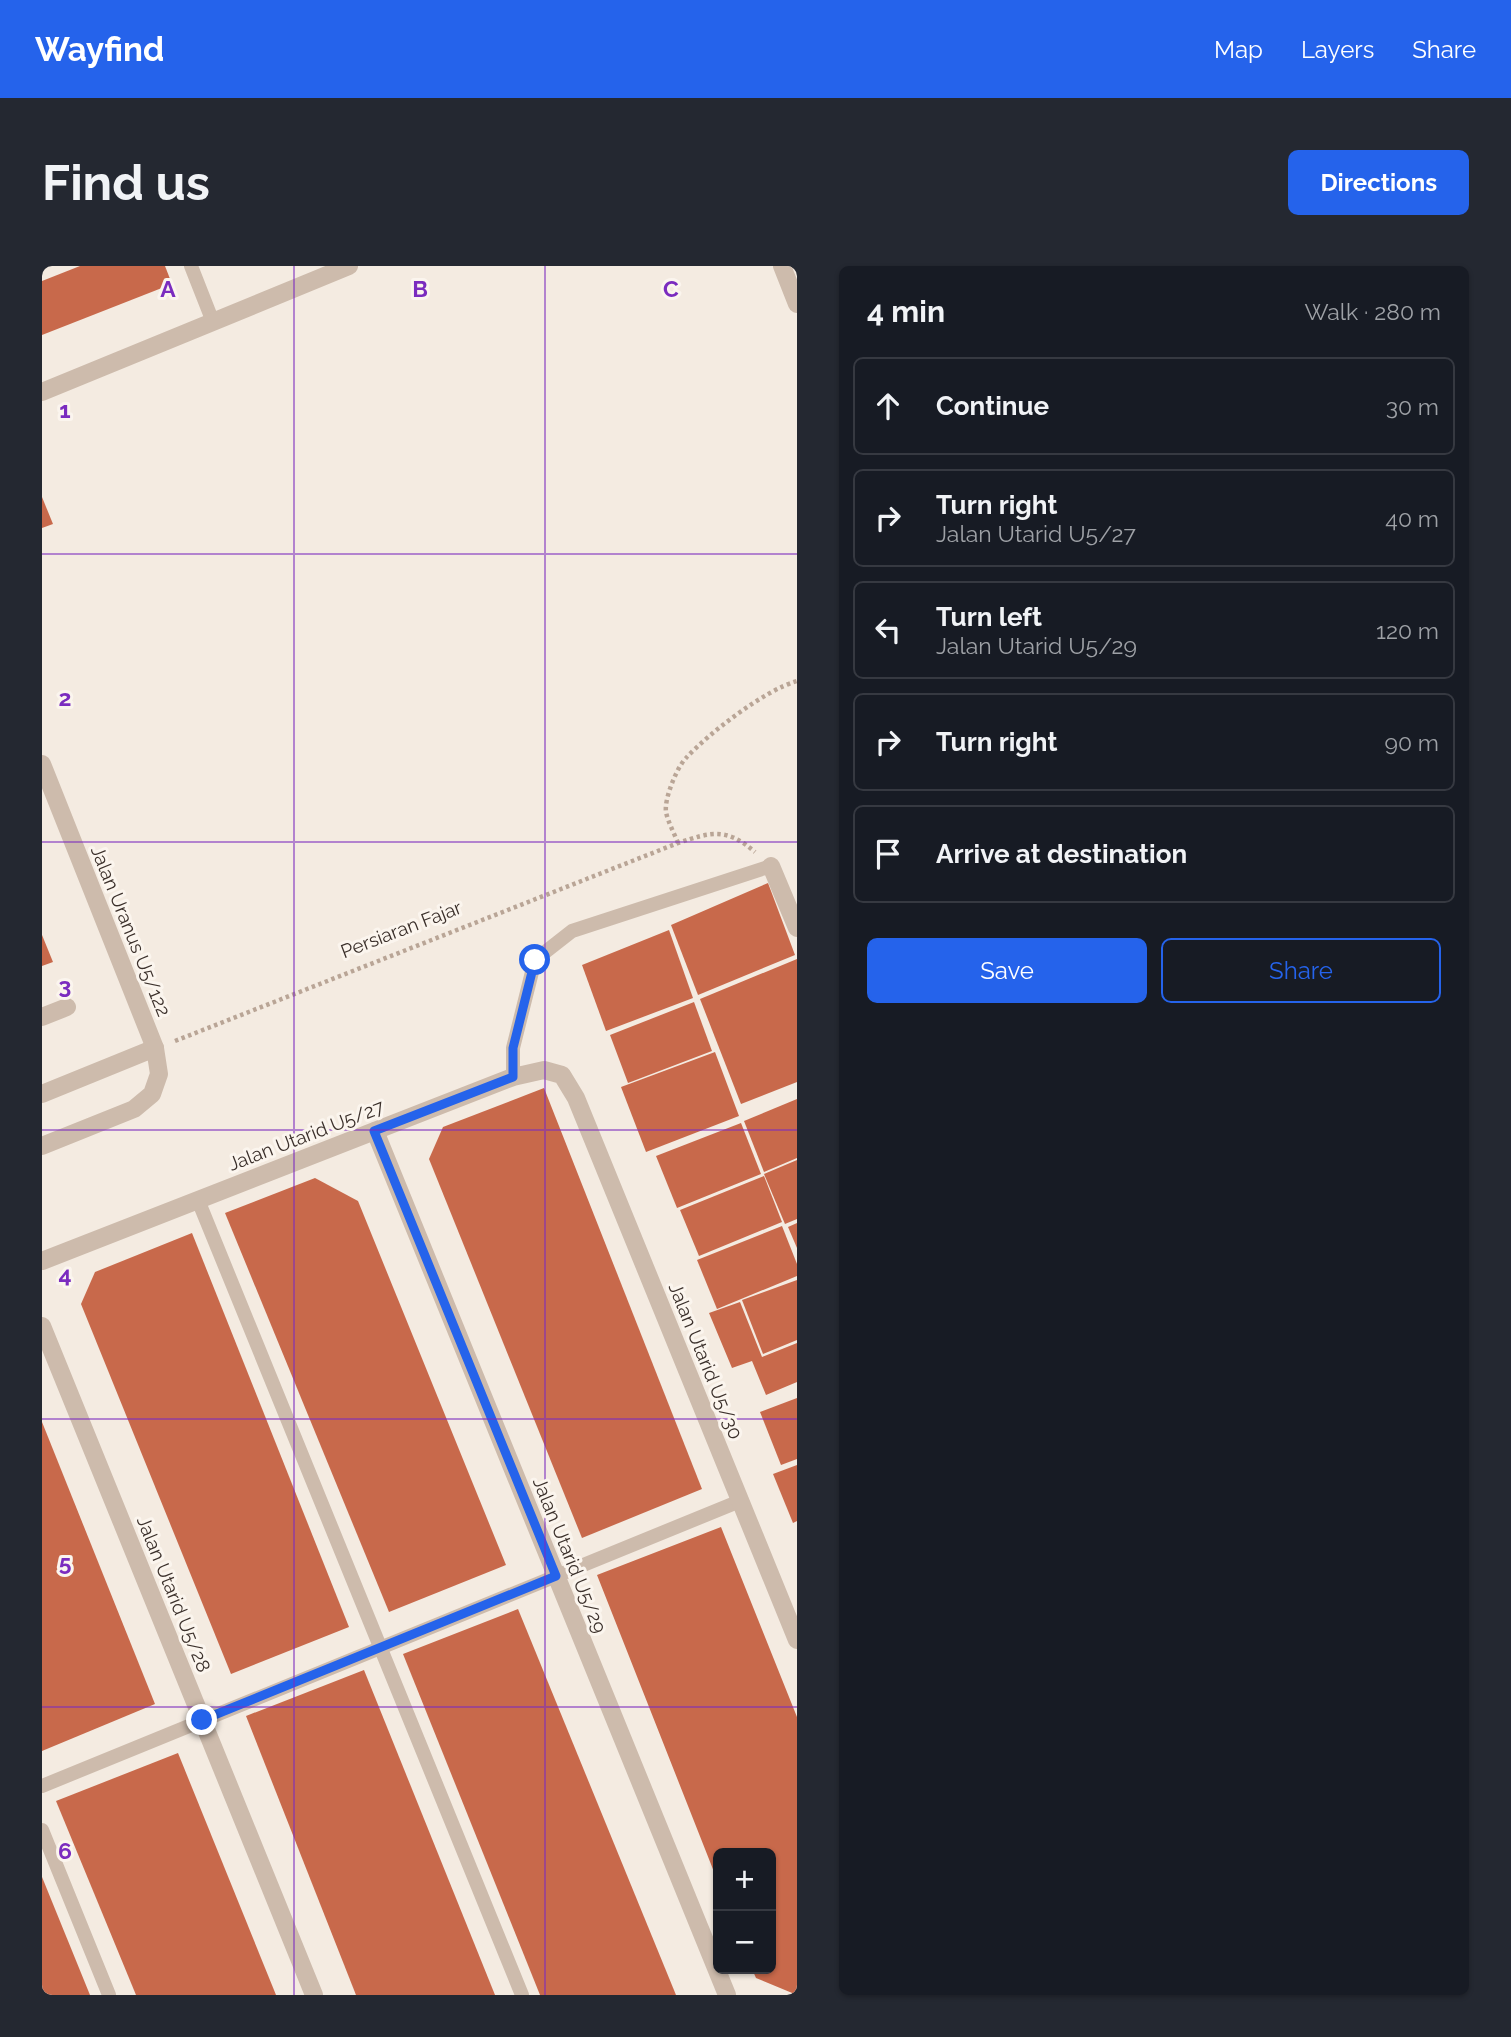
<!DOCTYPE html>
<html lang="en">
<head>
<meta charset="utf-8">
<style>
	:root { --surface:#171b24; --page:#242831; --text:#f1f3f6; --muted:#9ea1a6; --line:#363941; --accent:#2563eb }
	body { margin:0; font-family:Raleway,sans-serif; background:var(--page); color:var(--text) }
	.controls { position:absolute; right:21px; bottom:21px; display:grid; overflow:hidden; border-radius:10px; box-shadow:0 2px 5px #0004 }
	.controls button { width:63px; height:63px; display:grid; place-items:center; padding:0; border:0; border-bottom:2px solid var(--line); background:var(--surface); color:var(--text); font:35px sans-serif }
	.stop { position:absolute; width:21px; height:21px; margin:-16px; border:5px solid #2563eb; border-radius:50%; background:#fff }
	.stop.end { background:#2563eb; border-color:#fff; box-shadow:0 2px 7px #0008 }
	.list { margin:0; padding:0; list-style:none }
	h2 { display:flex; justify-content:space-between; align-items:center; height:91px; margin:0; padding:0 28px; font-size:30px }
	h2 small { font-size:23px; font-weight:400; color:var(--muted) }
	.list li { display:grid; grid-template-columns:46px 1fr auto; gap:21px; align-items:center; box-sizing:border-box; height:98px; margin:0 14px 14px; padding:0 14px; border:2px solid var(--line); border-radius:10px }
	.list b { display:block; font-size:26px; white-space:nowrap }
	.list p { margin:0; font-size:23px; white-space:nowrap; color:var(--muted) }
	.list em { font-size:23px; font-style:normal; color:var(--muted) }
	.actions { display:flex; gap:14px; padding:21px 28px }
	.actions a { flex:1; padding:16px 0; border:2px solid var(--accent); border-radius:10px; text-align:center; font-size:24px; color:var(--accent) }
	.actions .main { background:var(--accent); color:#fff }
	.icon { flex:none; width:38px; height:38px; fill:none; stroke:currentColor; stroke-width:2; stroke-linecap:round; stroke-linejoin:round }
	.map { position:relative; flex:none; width:755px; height:1729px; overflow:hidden; border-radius:10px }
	header { display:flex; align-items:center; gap:42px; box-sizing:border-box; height:98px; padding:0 35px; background:var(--accent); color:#fff }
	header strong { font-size:33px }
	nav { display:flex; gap:38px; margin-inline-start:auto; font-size:24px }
	.intro { display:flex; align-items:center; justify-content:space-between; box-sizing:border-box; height:168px; padding:0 42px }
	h1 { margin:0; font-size:49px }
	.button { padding:18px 32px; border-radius:10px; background:var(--accent); color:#fff; font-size:24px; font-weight:700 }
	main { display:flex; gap:42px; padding:0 42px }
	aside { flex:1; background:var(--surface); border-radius:10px; box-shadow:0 2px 5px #0004 }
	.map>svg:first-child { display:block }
	.building { fill:#c8694b }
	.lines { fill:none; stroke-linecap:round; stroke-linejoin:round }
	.path { stroke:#b9a596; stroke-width:4.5; stroke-dasharray:3.5 3.5; stroke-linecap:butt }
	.service { stroke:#cdbbac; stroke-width:14 }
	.minor { stroke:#cdbbac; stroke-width:18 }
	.tertiary { stroke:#cdbbac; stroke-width:18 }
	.route { stroke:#2563eb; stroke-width:9 }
	.grid { fill:none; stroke:#7b2cbf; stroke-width:2; stroke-opacity:0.55 }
	.labels { text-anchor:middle; stroke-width:6; stroke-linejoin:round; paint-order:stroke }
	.street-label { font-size:19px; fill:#3b302b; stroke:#fbf5ee }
	.grid-label { font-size:23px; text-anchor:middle; font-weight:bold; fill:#7b2cbf; stroke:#fbf5ee; stroke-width:6; stroke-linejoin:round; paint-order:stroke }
</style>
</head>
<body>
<header>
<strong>Wayfind</strong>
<nav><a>Map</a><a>Layers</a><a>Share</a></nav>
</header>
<div class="intro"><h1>Find us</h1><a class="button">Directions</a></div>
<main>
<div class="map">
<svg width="755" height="1729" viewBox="0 0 755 1729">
	<rect width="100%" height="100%" fill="#f4ebe1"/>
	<g class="building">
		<polygon points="38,0 123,0 130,18 0,69 0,15"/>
		<polygon points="0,231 11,258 0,262"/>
		<polygon points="726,617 753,689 656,729 629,659"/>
		<polygon points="627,664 651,732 564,765 540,699"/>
		<polygon points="0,669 11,696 0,700"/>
		<polygon points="755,693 755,816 699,838 658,733"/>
		<polygon points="652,736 670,785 586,817 568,769"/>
		<polygon points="673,786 697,850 604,886 579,821"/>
		<polygon points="502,822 660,1223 540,1272 387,893 401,861"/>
		<polygon points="755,833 755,892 722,906 702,855"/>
		<polygon points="699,857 719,908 635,942 614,890"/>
		<polygon points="755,894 755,953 743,958 722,908"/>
		<polygon points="722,910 740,956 657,990 638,944"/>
		<polygon points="273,912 316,935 464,1299 347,1346 183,947"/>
		<polygon points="755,957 755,982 746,961"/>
		<polygon points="740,960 755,998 755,1010 675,1043 655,994"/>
		<polygon points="150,967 307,1361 189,1408 39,1038 53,1006"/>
		<polygon points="755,1014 755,1074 721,1088 700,1034"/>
		<polygon points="698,1036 720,1091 755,1077 755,1116 724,1129 710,1095 690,1102 667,1047"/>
		<polygon points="755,1132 755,1193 739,1199 718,1146"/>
		<polygon points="0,1156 113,1438 0,1485"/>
		<polygon points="755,1199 755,1255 751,1257 731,1208"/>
		<polygon points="679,1261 755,1451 755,1729 714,1712 710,1703 729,1703 729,1587 676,1587 676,1616 555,1309"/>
		<polygon points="476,1343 634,1729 498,1729 361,1388"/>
		<polygon points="322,1404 453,1729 314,1729 204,1450"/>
		<polygon points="136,1487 234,1729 94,1729 14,1535"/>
		<polygon points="0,1611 48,1729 0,1729"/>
	</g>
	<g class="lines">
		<g class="path">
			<path d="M636,577C632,567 626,556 624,546C622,533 635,501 644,492C667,467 723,424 755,415"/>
			<path d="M133,775L636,577C669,566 684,561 713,586"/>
		</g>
		<g class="service">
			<polyline points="149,0 171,56"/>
			<polyline points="471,811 471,782 493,694 530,665 729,600"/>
			<polyline points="156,934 480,1729"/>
			<polyline points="0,1520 698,1235"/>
			<polyline points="0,1564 67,1729"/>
		</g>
		<g class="minor">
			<polyline points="740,0 755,38"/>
			<polyline points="0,126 307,0"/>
			<polyline points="0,498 113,782"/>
			<polyline points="729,600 755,662"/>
			<polyline points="0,751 25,741"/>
			<polyline points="333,865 685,1729"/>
			<polyline points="0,995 471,811 502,804 520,809 534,832 755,1374"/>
			<polyline points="0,1060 272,1729"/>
		</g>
		<polyline class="tertiary" points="0,828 113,782 117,808 110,828 92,843 0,880"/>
	</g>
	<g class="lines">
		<polyline class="route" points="160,1454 514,1310 332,865 471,811 471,782 493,694"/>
	</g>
	<path class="grid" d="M252,0V1729M503,0V1729M0,288H755M0,576H755M0,864H755M0,1153H755M0,1441H755"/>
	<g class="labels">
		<g class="street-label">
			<text transform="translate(359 663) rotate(-21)" y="7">Persiaran Fajar</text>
			<text transform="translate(89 665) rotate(68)" y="7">Jalan Uranus U5/122</text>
			<text transform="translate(264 869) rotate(-21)" y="7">Jalan Utarid U5/27</text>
			<text transform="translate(664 1095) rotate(68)" y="7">Jalan Utarid U5/30</text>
			<text transform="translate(528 1289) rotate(68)" y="7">Jalan Utarid U5/29</text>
			<text transform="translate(132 1328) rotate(68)" y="7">Jalan Utarid U5/28</text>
		</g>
	</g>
	<g class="grid-label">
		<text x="126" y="31">A</text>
		<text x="378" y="31">B</text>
		<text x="629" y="31">C</text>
		<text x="23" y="152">1</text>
		<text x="23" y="440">2</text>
		<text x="23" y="728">3</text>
		<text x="23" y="1017">4</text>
		<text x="23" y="1305">5</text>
		<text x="23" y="1593">6</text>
	</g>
</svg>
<div class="controls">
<button>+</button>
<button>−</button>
</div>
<div class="stop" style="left:493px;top:694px"></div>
<div class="stop end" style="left:160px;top:1454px"></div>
</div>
<aside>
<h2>4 min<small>Walk · 280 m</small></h2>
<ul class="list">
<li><svg class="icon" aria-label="ahead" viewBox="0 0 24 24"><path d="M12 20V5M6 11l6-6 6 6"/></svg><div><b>Continue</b></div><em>30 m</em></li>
<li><svg class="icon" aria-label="right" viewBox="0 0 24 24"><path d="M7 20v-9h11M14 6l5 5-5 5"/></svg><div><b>Turn right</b><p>Jalan Utarid U5/27</p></div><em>40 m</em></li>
<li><svg class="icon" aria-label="left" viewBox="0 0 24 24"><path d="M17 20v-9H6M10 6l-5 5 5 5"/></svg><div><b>Turn left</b><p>Jalan Utarid U5/29</p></div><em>120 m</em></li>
<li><svg class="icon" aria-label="right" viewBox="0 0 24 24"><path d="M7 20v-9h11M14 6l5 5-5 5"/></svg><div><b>Turn right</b></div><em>90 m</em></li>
<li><svg class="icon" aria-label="arrive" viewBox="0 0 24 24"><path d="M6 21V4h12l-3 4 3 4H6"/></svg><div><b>Arrive at destination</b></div></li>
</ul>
<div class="actions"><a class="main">Save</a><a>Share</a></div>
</aside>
</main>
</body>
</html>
